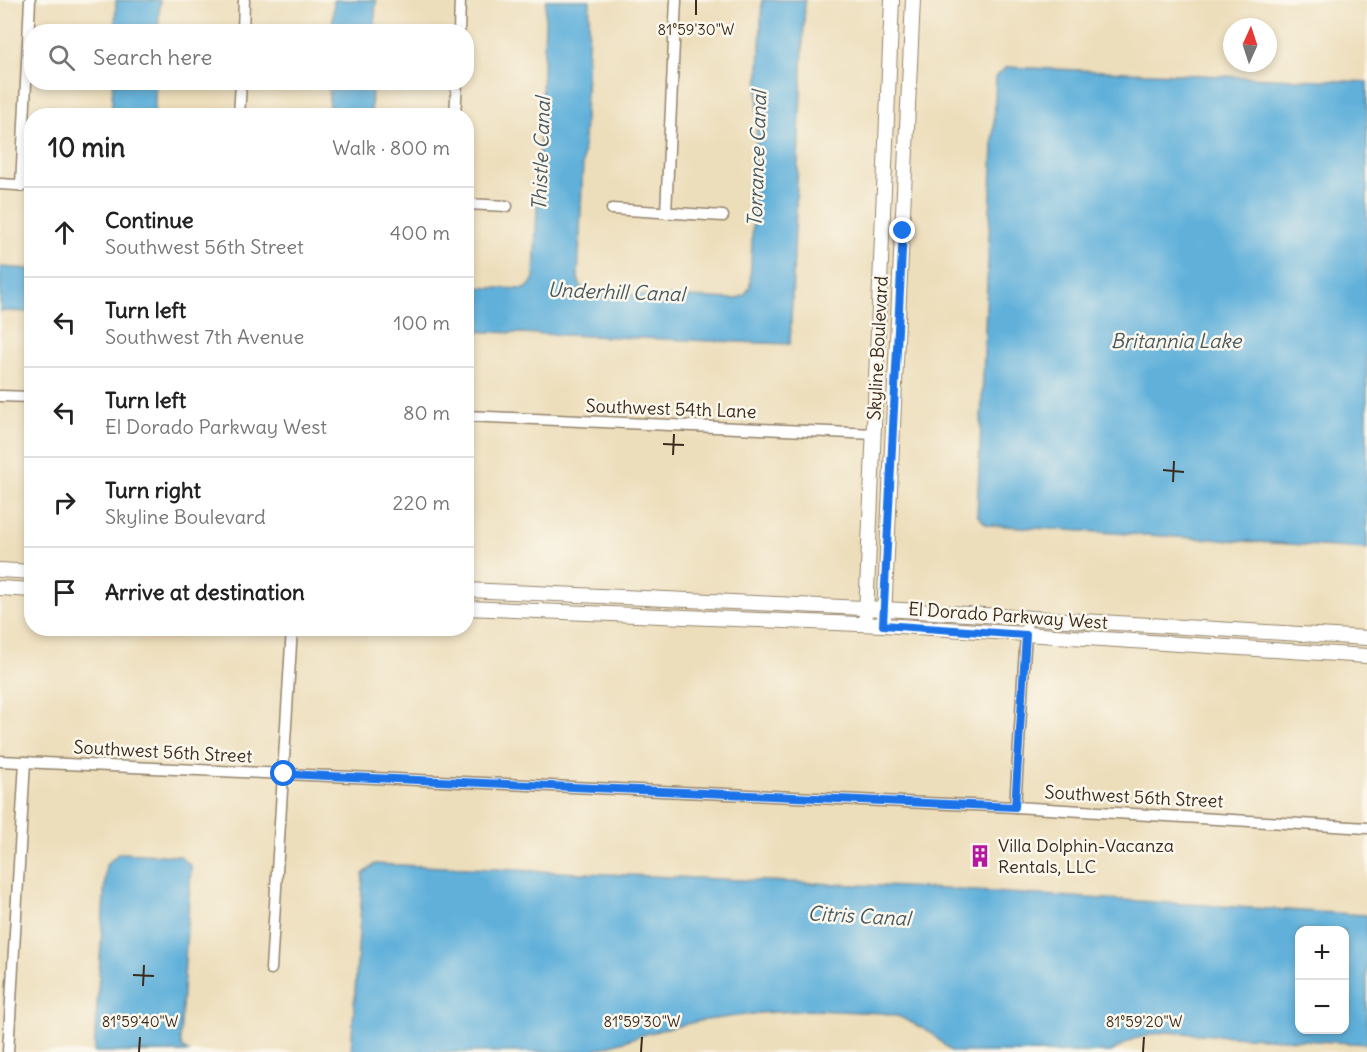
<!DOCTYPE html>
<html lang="en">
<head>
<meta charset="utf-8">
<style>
	:root { --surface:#fff; --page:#f2f2f2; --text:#222; --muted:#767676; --line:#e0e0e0 }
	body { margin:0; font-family:Delius,sans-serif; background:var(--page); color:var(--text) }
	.controls { position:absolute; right:18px; bottom:18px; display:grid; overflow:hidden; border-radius:12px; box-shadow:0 3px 9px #0003 }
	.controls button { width:54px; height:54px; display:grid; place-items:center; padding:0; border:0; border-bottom:2px solid var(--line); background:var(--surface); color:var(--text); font:30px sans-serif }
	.compass { position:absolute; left:1223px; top:18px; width:54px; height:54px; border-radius:50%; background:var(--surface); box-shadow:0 3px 9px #0003; rotate:3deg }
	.stop { position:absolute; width:18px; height:18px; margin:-14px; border:4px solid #1a73e8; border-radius:50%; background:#fff }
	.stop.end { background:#1a73e8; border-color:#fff; box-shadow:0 2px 6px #0008 }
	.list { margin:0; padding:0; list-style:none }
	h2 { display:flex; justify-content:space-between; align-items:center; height:78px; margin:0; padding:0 24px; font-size:26px }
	h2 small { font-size:20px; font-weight:400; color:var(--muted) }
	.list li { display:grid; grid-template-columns:39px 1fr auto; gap:18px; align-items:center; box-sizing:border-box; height:90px; padding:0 24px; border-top:2px solid var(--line) }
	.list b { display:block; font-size:22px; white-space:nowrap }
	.list p { margin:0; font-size:20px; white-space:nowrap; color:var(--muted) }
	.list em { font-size:20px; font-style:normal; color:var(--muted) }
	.icon { flex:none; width:33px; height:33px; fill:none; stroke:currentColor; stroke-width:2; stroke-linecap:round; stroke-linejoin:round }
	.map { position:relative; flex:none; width:1367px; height:1052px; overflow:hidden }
	.search { position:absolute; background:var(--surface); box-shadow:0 3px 9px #0003; left:24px; top:24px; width:450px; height:66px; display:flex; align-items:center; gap:15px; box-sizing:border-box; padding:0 21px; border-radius:24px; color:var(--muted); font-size:22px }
	.panel { position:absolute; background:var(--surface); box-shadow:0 3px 9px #0003; left:24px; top:108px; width:450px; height:528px; border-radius:24px }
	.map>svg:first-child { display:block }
	.water { fill:#60b0da; stroke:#4e6d7c; stroke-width:1.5; fill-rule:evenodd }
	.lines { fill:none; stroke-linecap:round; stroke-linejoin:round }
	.minor-casing { stroke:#94846c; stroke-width:13 }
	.tertiary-casing { stroke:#94846c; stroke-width:16 }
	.minor { stroke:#fff; stroke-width:10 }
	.tertiary { stroke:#fff; stroke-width:14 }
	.route { stroke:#1a73e8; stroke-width:8 }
	.ticks { fill:none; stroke:#3b2a1e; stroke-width:2 }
	.labels { text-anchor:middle; stroke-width:5; stroke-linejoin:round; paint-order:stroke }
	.street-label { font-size:18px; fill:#3b2a1e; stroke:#fbf7ec }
	.poi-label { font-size:18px; fill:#3b2a1e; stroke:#fbf7ec; text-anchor:start }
	.water-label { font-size:20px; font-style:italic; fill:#485960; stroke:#fbf7ec }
	.ticks-label { font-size:15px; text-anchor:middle; fill:#3b2a1e; stroke:#fbf7ec; stroke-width:5; stroke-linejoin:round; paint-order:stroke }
</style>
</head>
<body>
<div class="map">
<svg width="1367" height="1052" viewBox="0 0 1367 1052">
	<rect width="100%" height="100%" fill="#fbf7ec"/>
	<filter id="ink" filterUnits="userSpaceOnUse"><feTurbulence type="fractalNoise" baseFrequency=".0167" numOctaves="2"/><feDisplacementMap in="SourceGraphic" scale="12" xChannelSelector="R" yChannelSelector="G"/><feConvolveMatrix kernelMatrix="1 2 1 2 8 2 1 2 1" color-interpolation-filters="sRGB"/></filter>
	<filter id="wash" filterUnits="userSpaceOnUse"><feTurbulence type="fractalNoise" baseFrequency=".008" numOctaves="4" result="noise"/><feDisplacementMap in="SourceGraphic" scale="24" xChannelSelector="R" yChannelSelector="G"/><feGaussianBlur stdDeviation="1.35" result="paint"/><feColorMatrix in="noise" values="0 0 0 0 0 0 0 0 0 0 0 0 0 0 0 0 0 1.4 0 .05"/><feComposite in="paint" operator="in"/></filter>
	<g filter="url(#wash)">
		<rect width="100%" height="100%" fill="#eddebb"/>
		<g class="water">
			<polygon points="116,0 160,0 158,31 115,31"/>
			<polygon points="334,0 376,0 374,31 332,31"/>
			<path d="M546,0H590L578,278C580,287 583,291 592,293L735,299L745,295L750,286L762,0H805L790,344L467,331V287L525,289L530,285L534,278Z"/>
			<polygon points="1007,67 1367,82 1367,549 987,525 977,515 996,76"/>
			<polygon points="113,83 156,83 154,115 111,115"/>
			<polygon points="330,83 372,83 371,115 328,115"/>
			<polygon points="0,267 31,269 31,312 0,311"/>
			<polygon points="119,853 180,856 191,866 180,1039 182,1047 189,1052 94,1052 106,865"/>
			<path d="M375,864L926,888L1367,915V1044L1164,1032L1133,1039L1111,1052H952L930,1032L900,1017L883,1013L813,1010L760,1013L699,1021L649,1033L589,1052H351L363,874ZM1300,930H1344V1030H1300Z"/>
		</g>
	</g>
	<g filter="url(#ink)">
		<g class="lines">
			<g class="minor-casing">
				<g id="minor">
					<polyline points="243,32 244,0"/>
					<polyline points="459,32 460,0"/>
					<polyline points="239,116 241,82"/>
					<polyline points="455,116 457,82"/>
					<polyline points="0,184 32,186"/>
					<polyline points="21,186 30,0"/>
					<polyline points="466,204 507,206"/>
					<polyline points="612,209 723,216"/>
					<polyline points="666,213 676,0"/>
					<polyline points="0,396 32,397"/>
					<polyline points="466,416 875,434"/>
					<polyline points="0,761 1015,807 1367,828"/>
					<polyline points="1015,807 1027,617"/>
					<polyline points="271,969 292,628"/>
					<polyline points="8,1052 25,762"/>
				</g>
			</g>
			<g class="tertiary-casing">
				<g id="tertiary">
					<polyline points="0,570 32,572"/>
					<polyline points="0,588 32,590"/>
					<polyline points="466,590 885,609 1367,638"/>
					<polyline points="466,608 883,625 1367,656"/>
					<polyline points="866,615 892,0"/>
					<polyline points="884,617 913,0"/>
				</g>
			</g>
			<use href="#minor" class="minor"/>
			<use href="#tertiary" class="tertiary"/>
		</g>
	</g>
	<g class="lines" filter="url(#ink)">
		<polyline class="route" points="284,774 1015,807 1026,635 883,625 903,231"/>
	</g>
	<path class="ticks" d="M696,15V0M663,444L684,445M673,455L674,434M1163,470L1184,472M1173,482L1174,461M133,975L154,976M143,986L144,965M139,1052L140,1037M641,1052L642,1037M1143,1052L1144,1037"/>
	<defs>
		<g id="building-bare" transform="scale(1.8)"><path d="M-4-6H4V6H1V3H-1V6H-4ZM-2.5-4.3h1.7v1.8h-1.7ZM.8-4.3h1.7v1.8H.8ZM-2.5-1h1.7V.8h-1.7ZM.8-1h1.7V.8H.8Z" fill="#b5179e" stroke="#fbf7ec" stroke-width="2.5" paint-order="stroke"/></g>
	</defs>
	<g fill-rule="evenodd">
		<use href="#building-bare" x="980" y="856"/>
	</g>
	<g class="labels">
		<g class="street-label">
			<text transform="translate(878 348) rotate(-87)" y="6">Skyline Boulevard</text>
			<text transform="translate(671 409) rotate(2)" y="6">Southwest 54th Lane</text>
			<text transform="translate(1008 616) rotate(4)" y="6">El Dorado Parkway West</text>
			<text transform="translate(163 752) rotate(3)" y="6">Southwest 56th Street</text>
			<text transform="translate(1134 797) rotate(3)" y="6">Southwest 56th Street</text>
		</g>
		<g class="poi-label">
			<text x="998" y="852">Villa Dolphin-Vacanza<tspan x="998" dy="21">Rentals, LLC</tspan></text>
		</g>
		<g class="water-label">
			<text transform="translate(541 154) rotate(-88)" y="7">Thistle Canal</text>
			<text transform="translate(757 159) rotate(-88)" y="7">Torrance Canal</text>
			<text transform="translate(616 292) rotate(2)" y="7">Underhill Canal</text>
			<text x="1176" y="348">Britannia Lake</text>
			<text transform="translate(859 916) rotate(3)" y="7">Citris Canal</text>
		</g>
	</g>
	<g class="ticks-label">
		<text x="696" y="35">81°59'30"W</text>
		<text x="140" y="1027">81°59'40"W</text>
		<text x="642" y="1027">81°59'30"W</text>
		<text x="1144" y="1027">81°59'20"W</text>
	</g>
</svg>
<div class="controls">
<button>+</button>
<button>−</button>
</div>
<svg class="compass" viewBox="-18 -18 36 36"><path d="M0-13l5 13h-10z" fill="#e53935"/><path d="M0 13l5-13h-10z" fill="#767676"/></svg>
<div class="stop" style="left:284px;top:774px"></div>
<div class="stop end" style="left:903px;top:231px"></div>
<div class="search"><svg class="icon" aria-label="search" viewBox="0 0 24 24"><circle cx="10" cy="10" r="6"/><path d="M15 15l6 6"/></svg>Search here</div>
<section class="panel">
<h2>10 min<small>Walk · 800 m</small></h2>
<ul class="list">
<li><svg class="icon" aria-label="ahead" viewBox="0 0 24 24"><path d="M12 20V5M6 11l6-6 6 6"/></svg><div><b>Continue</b><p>Southwest 56th Street</p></div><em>400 m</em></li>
<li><svg class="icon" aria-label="left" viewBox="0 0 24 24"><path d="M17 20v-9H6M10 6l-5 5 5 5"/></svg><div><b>Turn left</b><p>Southwest 7th Avenue</p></div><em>100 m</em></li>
<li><svg class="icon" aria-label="left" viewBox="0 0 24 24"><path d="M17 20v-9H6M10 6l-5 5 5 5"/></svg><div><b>Turn left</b><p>El Dorado Parkway West</p></div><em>80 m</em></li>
<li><svg class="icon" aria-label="right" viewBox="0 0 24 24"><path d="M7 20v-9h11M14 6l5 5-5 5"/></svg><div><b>Turn right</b><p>Skyline Boulevard</p></div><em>220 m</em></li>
<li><svg class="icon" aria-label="arrive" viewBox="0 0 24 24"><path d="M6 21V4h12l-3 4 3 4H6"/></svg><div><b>Arrive at destination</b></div></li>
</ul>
</section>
</div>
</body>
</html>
